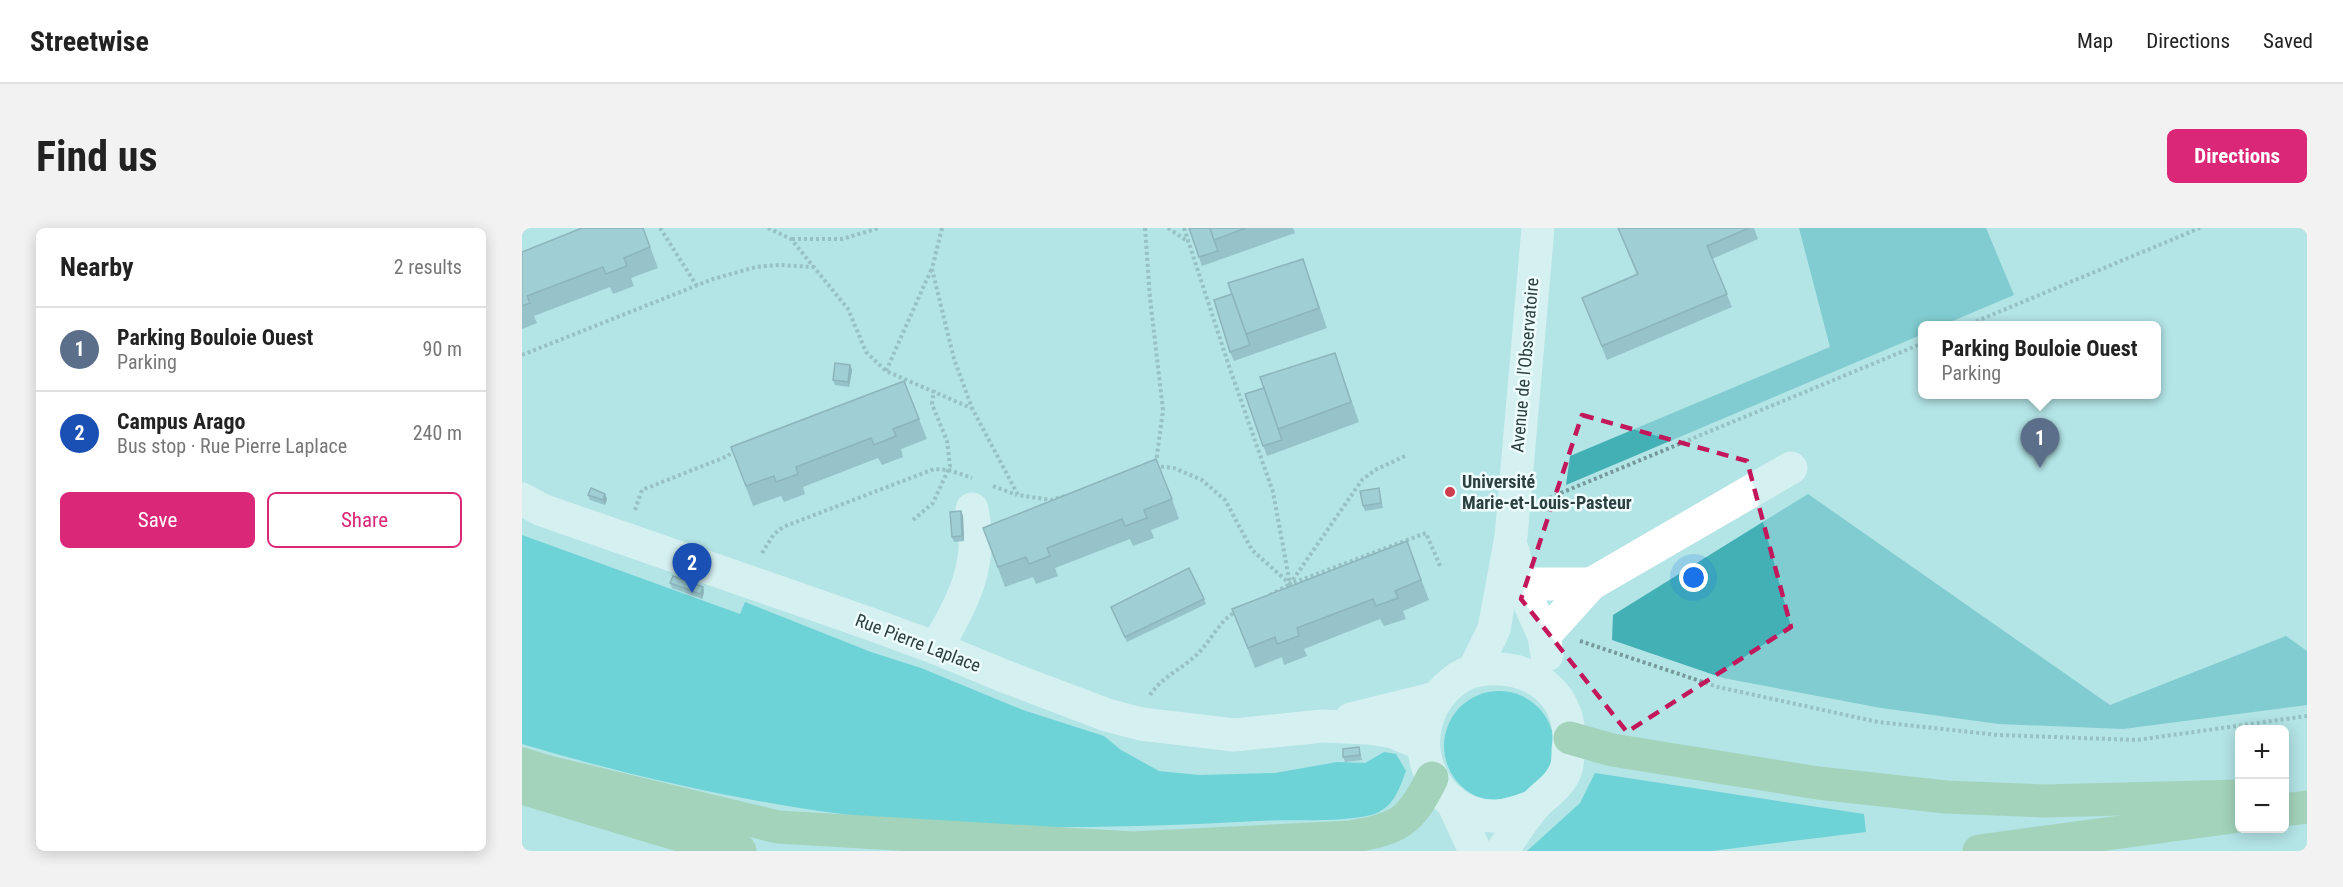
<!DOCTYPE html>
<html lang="en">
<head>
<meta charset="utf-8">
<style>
	:root { --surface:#fff; --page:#f2f2f2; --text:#222; --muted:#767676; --line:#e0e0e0; --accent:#db2777 }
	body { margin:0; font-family:"Roboto Condensed",sans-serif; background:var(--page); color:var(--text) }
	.controls { position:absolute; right:18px; bottom:18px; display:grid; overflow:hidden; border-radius:9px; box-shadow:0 3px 15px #0003 }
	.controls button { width:54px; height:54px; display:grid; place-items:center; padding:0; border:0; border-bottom:2px solid var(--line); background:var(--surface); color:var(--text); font:30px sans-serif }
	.you { position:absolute; left:1172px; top:350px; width:21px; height:21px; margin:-15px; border:4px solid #fff; border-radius:50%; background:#1a73e8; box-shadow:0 0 0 9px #1a73e833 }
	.badge { display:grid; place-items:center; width:39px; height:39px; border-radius:50%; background:var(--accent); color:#fff; font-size:20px; font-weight:700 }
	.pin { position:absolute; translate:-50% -50px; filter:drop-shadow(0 2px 3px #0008) }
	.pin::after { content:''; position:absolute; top:32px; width:21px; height:18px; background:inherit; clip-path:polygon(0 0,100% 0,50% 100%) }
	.popup { position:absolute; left:1396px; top:93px; width:243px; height:78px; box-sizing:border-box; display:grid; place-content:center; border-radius:9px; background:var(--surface); filter:drop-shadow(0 2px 4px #0005); font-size:20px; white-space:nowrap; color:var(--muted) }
	.popup b { font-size:22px; color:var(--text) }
	.popup::after { content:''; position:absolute; left:50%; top:100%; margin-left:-12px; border:12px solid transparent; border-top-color:var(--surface) }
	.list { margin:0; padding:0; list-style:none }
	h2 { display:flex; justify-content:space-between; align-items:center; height:78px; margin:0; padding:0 24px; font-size:26px }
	h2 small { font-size:20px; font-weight:400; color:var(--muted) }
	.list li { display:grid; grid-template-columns:39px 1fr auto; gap:18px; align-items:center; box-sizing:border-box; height:84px; padding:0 24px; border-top:2px solid var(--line) }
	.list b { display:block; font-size:22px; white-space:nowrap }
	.list p { margin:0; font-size:20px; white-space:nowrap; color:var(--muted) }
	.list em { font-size:20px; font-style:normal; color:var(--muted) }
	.actions { display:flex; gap:12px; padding:18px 24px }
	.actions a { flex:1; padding:14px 0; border:2px solid var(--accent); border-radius:9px; text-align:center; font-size:21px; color:var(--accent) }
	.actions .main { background:var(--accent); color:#fff }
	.map { position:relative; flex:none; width:1785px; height:623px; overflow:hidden; border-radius:9px }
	header { display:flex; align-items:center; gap:36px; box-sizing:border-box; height:84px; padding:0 30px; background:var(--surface); border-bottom:2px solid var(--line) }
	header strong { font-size:28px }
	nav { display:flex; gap:33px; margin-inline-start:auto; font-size:21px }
	.intro { display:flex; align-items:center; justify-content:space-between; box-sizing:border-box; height:144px; padding:0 36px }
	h1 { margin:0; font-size:42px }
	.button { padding:15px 27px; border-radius:9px; background:var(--accent); color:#fff; font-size:21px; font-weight:700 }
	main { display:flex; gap:36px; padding:0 36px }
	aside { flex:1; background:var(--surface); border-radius:9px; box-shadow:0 3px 15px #0003 }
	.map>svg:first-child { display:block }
	.green { fill:#1bbfc6 }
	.forest { fill:#43b0b5 }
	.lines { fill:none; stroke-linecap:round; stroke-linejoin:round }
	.path { stroke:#76999b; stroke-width:4; stroke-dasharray:3 3; stroke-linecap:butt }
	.minor { stroke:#fff; stroke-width:33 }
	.highway { stroke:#91be87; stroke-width:33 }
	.wall { fill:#749aa6 }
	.shaded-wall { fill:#5e7d87 }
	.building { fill:#87b3c1; stroke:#5e7d87; stroke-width:1.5 }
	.marked { fill:none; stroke:#c2185b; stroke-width:4.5; stroke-dasharray:12 8; stroke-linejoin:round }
	.poi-dot { fill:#cd3d4b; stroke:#effdfe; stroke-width:2 }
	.labels { text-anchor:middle; stroke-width:5; stroke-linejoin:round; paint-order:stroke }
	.street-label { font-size:18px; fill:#2c4041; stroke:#effdfe }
	.poi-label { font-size:18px; font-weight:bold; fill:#2c4041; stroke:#effdfe; text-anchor:start }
</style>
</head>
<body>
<header>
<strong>Streetwise</strong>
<nav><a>Map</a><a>Directions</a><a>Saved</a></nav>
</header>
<div class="intro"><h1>Find us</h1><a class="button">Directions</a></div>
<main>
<aside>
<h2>Nearby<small>2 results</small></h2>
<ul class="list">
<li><span class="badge" style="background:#5c6f8a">1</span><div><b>Parking Bouloie Ouest</b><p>Parking</p></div><em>90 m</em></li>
<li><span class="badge" style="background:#1a4fb4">2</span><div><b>Campus Arago</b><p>Bus stop · Rue Pierre Laplace</p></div><em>240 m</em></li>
</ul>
<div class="actions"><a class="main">Save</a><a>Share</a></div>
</aside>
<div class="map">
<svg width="1785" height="623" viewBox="0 0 1785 623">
	<rect width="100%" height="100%" fill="#b3e4e6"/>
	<g class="green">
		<path d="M0,307L218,386L223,374L349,424L399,440L501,482L582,508L599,522L637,543L677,547L753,545L815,534L843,535L862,524L874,526L884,543C877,562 871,581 849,587C817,595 767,591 734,593C590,601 439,604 297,583C197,568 97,545 0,516Z"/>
		<circle cx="977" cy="518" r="55"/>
		<polygon points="1073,545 1342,586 1344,604 1190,623 1005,623 1058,575"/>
	</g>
	<g class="forest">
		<polygon points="1277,0 1464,0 1492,67 1421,97 1401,98 1401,106 1044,257 1048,228 1308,119"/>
		<polygon points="1286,266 1588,477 1764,408 1785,423 1785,477 1601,501 1477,496 1359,480 1201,450 1090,412 1091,387"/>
	</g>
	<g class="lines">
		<g class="path">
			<polyline points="138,0 175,58"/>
			<polyline points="246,0 269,11 326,81 344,124 364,143 449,180"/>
			<polyline points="420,0 410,41 432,131 450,180 496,267 529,272 543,268"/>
			<polyline points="623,0 628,70 641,182 634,235"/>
			<polyline points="646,0 665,13"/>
			<polyline points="662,0 707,138 751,264 768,356"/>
			<polyline points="270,11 320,11 357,0"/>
			<polyline points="1443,98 1678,0"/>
			<polyline points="0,127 191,51 234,39 258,37 292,39"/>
			<polyline points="364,143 409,42"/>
			<polyline points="883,228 853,242 840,252 768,356 904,305 919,340"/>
			<polyline points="633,238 652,240 680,252 703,272 730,322 768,356"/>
			<polyline points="471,258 495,267"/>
			<polyline points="1022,272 1401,115"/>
			<polyline points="113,282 120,262 206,228 218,215"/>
			<polyline points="391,292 411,275 428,238 425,213 410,176 412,162"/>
			<polyline points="240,325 252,306 261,299 412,241 427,242 450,250"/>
			<polyline points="748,367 768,356"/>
			<polyline points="1058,413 1196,459 1356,494 1476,507 1615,512 1785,488"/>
			<path d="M628,467C641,447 665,439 680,421C691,409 699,391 714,384"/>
		</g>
		<g class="minor">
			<polyline points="0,271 20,282 343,394 414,420 482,448 585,487 619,496 712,507 801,498 847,500 871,504 900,516"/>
			<polyline points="991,323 999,356 1022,408 1025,427"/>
			<polyline points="982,356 1069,356"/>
			<polyline points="1022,408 1069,356 1269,240"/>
			<path d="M414,420C441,375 462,335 450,281"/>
			<polyline points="952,442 972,401 989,309 1016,0"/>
			<polyline points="829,491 914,470"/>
			<polyline points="930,573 953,623"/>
			<path d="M980,623C990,608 1000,592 1012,578C1023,566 1038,558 1044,541C1046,535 1046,528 1046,522C1054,468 1010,434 958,442C945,443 932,452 923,461C879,506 907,589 973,588C987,588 999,583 1012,578"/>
		</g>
		<g class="highway">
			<polyline points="1048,510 1090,522 1296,555 1424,569 1522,573 1718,568"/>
			<path d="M0,536L22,543L256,599L611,620L829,609C877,600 888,595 910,550"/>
			<polyline points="0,560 164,609 218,623"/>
			<polyline points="1762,582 1785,579"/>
			<polyline points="1457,623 1718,588"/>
		</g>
	</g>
	<g class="wall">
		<polygon points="121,0 136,40 109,50 112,58 91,66 88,59 12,88 15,95 0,101 0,24"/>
		<polygon points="667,0 771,0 773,5 680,38"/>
		<polygon points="1096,0 1232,0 1236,11 1190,31 1210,79 1085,132 1060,70 1115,47"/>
		<polygon points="781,31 805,100 712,133 708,124 710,66"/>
		<polygon points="813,125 837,194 745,228 723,166 742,160"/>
		<polygon points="328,137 330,142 327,159 313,157 311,152"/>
		<polygon points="397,191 405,211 379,221 381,229 360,237 356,230 281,259 283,266 262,274 259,268 231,278 209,219"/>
		<polygon points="857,260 861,280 843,283 841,278"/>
		<polygon points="66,267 85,271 83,277 68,272"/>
		<polygon points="650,271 657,291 629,302 632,310 611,318 608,311 533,340 536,348 514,356 511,349 483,359 461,300"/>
		<polygon points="439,283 441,288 442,313 432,314 430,309"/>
		<polygon points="885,313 907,372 881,383 884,391 862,398 858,391 782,421 785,428 762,437 760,429 733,440 710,381"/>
		<polygon points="148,355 181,359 182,364 180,371 150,360"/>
		<polygon points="682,371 684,376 605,414 589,379"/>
		<polygon points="838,524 840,532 823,534 821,529"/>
	</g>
	<g class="shaded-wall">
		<polygon points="328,137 330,142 327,159 326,154"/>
		<polygon points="83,266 85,271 83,277 81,272"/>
		<polygon points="439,283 441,288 442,313 440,308"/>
		<polygon points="181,359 182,364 180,371 178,366"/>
	</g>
	<g class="building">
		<polygon points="60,0 121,0 128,19 102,30 105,38 84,46 81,39 5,68 8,75 0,78 0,24"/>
		<polygon points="667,0 688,0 696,23 677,29"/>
		<polygon points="688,0 724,0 692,12"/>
		<polygon points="1096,0 1227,0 1185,18 1205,66 1080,118 1060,70 1116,46"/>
		<polygon points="781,31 797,80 724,106 706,55"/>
		<polygon points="710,66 728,117 708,124 692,72"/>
		<polygon points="813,125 829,174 756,201 738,149"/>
		<polygon points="313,135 328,137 326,154 311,152"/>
		<polygon points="382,153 397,191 371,201 374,208 352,217 349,210 274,239 276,246 254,254 252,248 224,258 209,219"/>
		<polygon points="742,160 760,212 741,218 723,166"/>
		<polygon points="634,231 650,271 622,282 625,290 603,298 600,291 525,320 528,328 507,336 504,329 476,339 461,300"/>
		<polygon points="69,260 83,266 81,272 66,267"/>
		<polygon points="857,260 859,275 841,278 838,263"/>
		<polygon points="439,283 440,308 430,309 428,284"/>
		<polygon points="885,313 899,352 873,363 876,370 854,378 851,371 775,400 777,408 755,416 753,409 726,420 710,381"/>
		<polygon points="667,340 682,371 603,409 589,379"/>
		<polygon points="151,348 181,359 178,366 148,355"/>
		<polygon points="837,519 838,527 821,529 821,521"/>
	</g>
	<path d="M0 0H1785V623H0ZM1060,187L1225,233L1269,399L1105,504L999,371Z" fill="#b3e4e6" fill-opacity=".55" fill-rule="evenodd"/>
	<path class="marked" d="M1060,187L1225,233L1269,399L1105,504L999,371Z"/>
	<circle class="poi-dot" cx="928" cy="264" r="6"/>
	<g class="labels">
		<g class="street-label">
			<text transform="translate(1003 137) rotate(-85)" y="6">Avenue de l'Observatoire</text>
			<text transform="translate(396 415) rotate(21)" y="6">Rue Pierre Laplace</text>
		</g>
		<g class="poi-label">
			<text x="940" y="260">Université<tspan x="940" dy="21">Marie-et-Louis-Pasteur</tspan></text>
		</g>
	</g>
</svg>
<div class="controls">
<button>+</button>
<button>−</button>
</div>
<div class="you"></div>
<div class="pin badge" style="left:1518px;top:240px;background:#5c6f8a">1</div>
<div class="popup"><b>Parking Bouloie Ouest</b>Parking</div>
<div class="pin badge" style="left:170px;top:365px;background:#1a4fb4">2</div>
</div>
</main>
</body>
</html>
